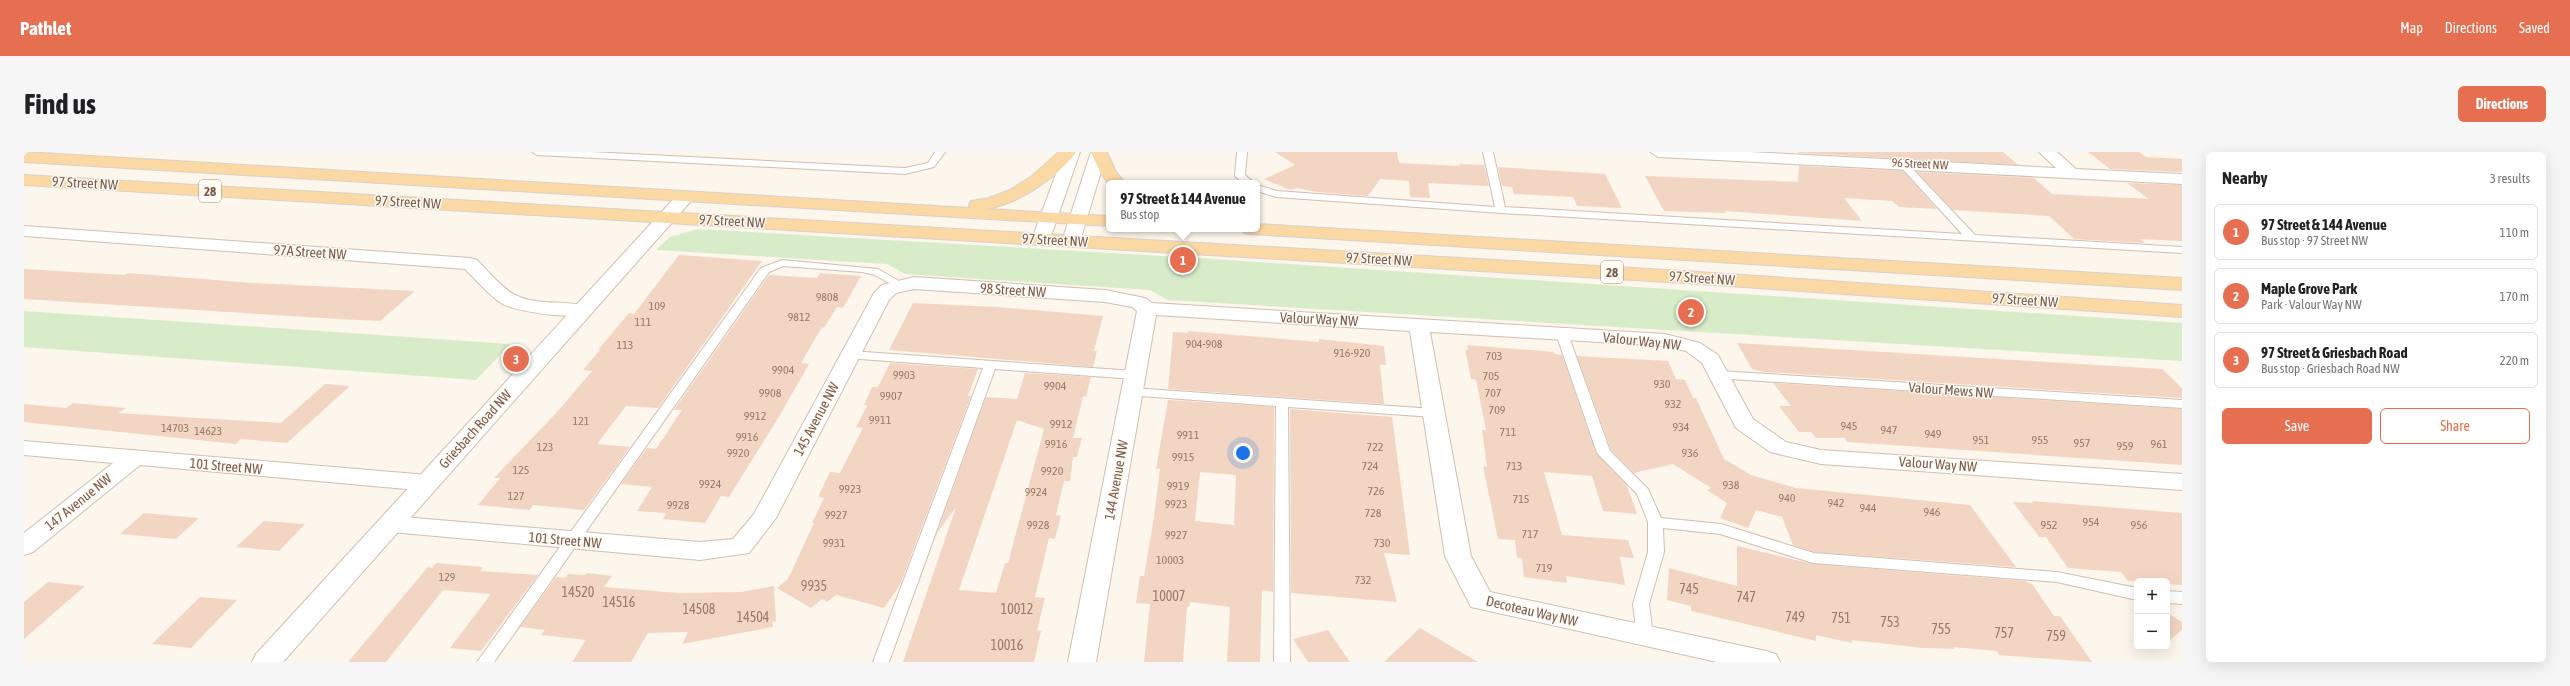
<!DOCTYPE html>
<html lang="en">
<head>
<meta charset="utf-8">
<style>
	:root { --surface:#fff; --page:#f6f6f6; --text:#202124; --muted:#757577; --line:#e0e0e0; --accent:#e76f51 }
	body { margin:0; font-family:"Asap Condensed",sans-serif; background:var(--page); color:var(--text) }
	.controls { position:absolute; right:12px; bottom:12px; display:grid; overflow:hidden; border-radius:6px; box-shadow:0 4px 16px #0002 }
	.controls button { width:36px; height:36px; display:grid; place-items:center; padding:0; border:0; border-bottom:1px solid var(--line); background:var(--surface); color:var(--text); font:20px sans-serif }
	.you { position:absolute; left:1219px; top:301px; width:14px; height:14px; margin:-10px; border:3px solid #fff; border-radius:50%; background:#1a73e8; box-shadow:0 0 0 6px #1a73e833 }
	.badge { display:grid; place-items:center; width:26px; height:26px; border-radius:50%; background:var(--accent); color:#fff; font-size:13px; font-weight:700 }
	.pin { position:absolute; translate:-50% -50%; border:2px solid #fff; box-shadow:0 1px 4px #0006 }
	.popup { position:absolute; left:1082px; top:28px; width:154px; height:52px; box-sizing:border-box; display:grid; place-content:center; border-radius:6px; background:var(--surface); filter:drop-shadow(0 1px 3px #0005); font-size:13px; white-space:nowrap; color:var(--muted) }
	.popup b { font-size:15px; color:var(--text) }
	.popup::after { content:''; position:absolute; left:50%; top:100%; margin-left:-8px; border:8px solid transparent; border-top-color:var(--surface) }
	.list { margin:0; padding:0; list-style:none }
	h2 { display:flex; justify-content:space-between; align-items:center; height:52px; margin:0; padding:0 16px; font-size:17px }
	h2 small { font-size:13px; font-weight:400; color:var(--muted) }
	.list li { display:grid; grid-template-columns:26px 1fr auto; gap:12px; align-items:center; box-sizing:border-box; height:56px; margin:0 8px 8px; padding:0 8px; border:1px solid var(--line); border-radius:6px }
	.list b { display:block; font-size:15px; white-space:nowrap }
	.list p { margin:0; font-size:13px; white-space:nowrap; color:var(--muted) }
	.list em { font-size:13px; font-style:normal; color:var(--muted) }
	.actions { display:flex; gap:8px; padding:12px 16px }
	.actions a { flex:1; padding:9px 0; border:1px solid var(--accent); border-radius:6px; text-align:center; font-size:14px; color:var(--accent) }
	.actions .main { background:var(--accent); color:#fff }
	.map { position:relative; flex:none; width:2158px; height:510px; overflow:hidden; border-radius:6px }
	header { display:flex; align-items:center; gap:24px; box-sizing:border-box; height:56px; padding:0 20px; background:var(--accent); color:#fff }
	header strong { font-size:19px }
	nav { display:flex; gap:22px; margin-inline-start:auto; font-size:14px }
	.intro { display:flex; align-items:center; justify-content:space-between; box-sizing:border-box; height:96px; padding:0 24px }
	h1 { margin:0; font-size:28px }
	.button { padding:10px 18px; border-radius:6px; background:var(--accent); color:#fff; font-size:14px; font-weight:700 }
	main { display:flex; gap:24px; padding:0 24px }
	aside { flex:1; background:var(--surface); border-radius:6px; box-shadow:0 4px 16px #0002 }
	.map>svg:first-child { display:block }
	.green { fill:#d8ecc9 }
	.building { fill:#f3d5c3; fill-rule:evenodd }
	.lines { fill:none; stroke-linecap:round; stroke-linejoin:round }
	.service-casing { stroke:#d1beb0; stroke-width:2 }
	.minor-casing { stroke:#d1beb0; stroke-width:2 }
	.tertiary-casing { stroke:#d1beb0; stroke-width:2 }
	.primary-casing { stroke:#dad1cd; stroke-width:2 }
	.service { fill:#fff; fill-rule:evenodd }
	.minor { fill:#fff; fill-rule:evenodd }
	.tertiary { fill:#fff; fill-rule:evenodd }
	.primary { fill:#fbd9a5; fill-rule:evenodd }
	.labels { text-anchor:middle; stroke-width:3; stroke-linejoin:round; paint-order:stroke }
	.far-street-label { font-size:12px; fill:#7a5c4d; stroke:#fffaf3 }
	.number-label { font-size:12px; fill:#987a6a }
	.shield { fill:#fffaf3; stroke:#a28b7f; stroke-width:1 }
	.shield-label { font-size:13px; font-weight:bold; fill:#7a5c4d }
	.street-label { font-size:14px; fill:#7a5c4d; stroke:#fffaf3 }
	.near-number-label { font-size:14px; fill:#987a6a }
</style>
</head>
<body>
<header>
<strong>Pathlet</strong>
<nav><a>Map</a><a>Directions</a><a>Saved</a></nav>
</header>
<div class="intro"><h1>Find us</h1><a class="button">Directions</a></div>
<main>
<div class="map">
<svg width="2158" height="510" viewBox="0 0 2158 510">
	<rect width="100%" height="100%" fill="#fdf6ec"/>
	<g class="green">
		<polygon points="674,77 1173,106 2158,171 2158,209 1144,148 1126,138 881,122 863,112 632,98 646,85"/>
		<polygon points="0,159 486,192 452,228 0,195"/>
	</g>
	<g class="building">
		<polygon points="1251,0 1373,0 1375,11 1436,14 1435,12 1460,13 1465,34 1404,31 1406,46 1386,45 1385,29 1356,27 1344,44 1293,40 1273,36 1266,38 1240,27 1271,13"/>
		<polygon points="1775,0 1979,0 1994,13 1775,1"/>
		<polygon points="2064,0 2115,0 2122,5 2158,7 2158,20 2086,17"/>
		<polygon points="1775,14 1879,19 1913,57 1875,55 1868,49 1820,46 1838,69 1701,59 1702,61 1640,59 1621,24 1774,30"/>
		<polygon points="1474,15 1581,22 1598,56 1553,54 1549,45 1490,42 1488,35 1478,34"/>
		<polygon points="1893,20 2010,26 2028,42 2125,47 2103,31 2158,33 2158,89 2116,87 2121,91 2050,87 2025,64 1929,58"/>
		<polygon points="655,103 738,109 634,256 602,254 573,292 606,295 560,358 509,353 506,358 454,353 476,326 470,326 535,258 568,219 559,218 576,198 574,198 605,161 610,162"/>
		<polygon points="0,117 100,123 104,121 228,131 391,139 356,169 314,167 0,147"/>
		<polygon points="796,121 837,124 819,156 813,155 800,176 798,175 777,211 785,212 753,268 705,345 697,344 681,371 639,367 642,361 613,359 628,335 597,332 623,296 632,297 658,258 650,258 745,123 793,126"/>
		<polygon points="889,151 973,155 1079,164 1070,199 1073,199 1069,215 865,198"/>
		<polygon points="1164,179 1295,190 1295,187 1360,194 1362,213 1356,213 1360,252 1144,237 1149,180 1164,181"/>
		<polygon points="1713,191 2138,217 2158,236 2158,246 1740,220 1728,217"/>
		<polygon points="1443,193 1530,200 1531,202 1538,203 1572,301 1603,334 1613,362 1579,359 1568,324 1520,320 1538,383 1604,388 1610,406 1596,405 1601,433 1542,424 1543,431 1500,425 1498,406 1493,406 1491,388 1474,387 1459,314 1463,315 1458,278 1462,278 1452,228 1447,227 1443,206 1441,198 1444,198"/>
		<polygon points="1553,204 1644,209 1652,227 1661,228 1669,246 1672,246 1700,307 1727,323 1772,336 1946,353 1992,415 1790,400 1769,393 1758,365 1732,358 1724,376 1696,366 1703,351 1683,338 1687,336 1649,312 1610,321 1587,298"/>
		<polygon points="866,211 954,217 944,244 947,244 876,433 860,456 812,443 803,450 798,447 787,456 753,436 764,427 790,371 788,371 800,346 794,345 806,320 816,321 839,276 832,275 843,254 840,253 848,235 854,235"/>
		<path d="M1001,221L1067,225L1062,245L1059,244L1049,286H1058L1053,305H1049L1046,329H1040L1032,363L1037,364L1031,387L1025,386L1011,445L1021,446L1013,478L1017,479L1010,510H879L932,355L913,381L962,245L993,247ZM993,268L1020,277L984,411H981L972,441L935,438Z"/>
		<polygon points="1749,231 2158,257 2158,313 1823,290 1821,286 1792,286 1787,280 1775,280 1755,254 1767,254"/>
		<polygon points="301,232 326,234 263,291 217,287 212,292 0,270 0,252 42,256 49,251 102,256 94,261 257,271"/>
		<path d="M1144,248L1250,255L1249,440L1238,438L1236,510H1203L1206,455L1166,450L1165,455H1163L1159,510H1120L1126,452L1112,451L1116,424H1120L1130,365L1136,317H1132ZM1176,320L1212,323L1210,373L1171,369Z"/>
		<polygon points="1266,257 1368,265 1386,403 1360,401 1373,450 1267,441"/>
		<polygon points="2008,349 2158,361 2158,433 2143,432 2143,429 2104,429 2097,420 2044,416 2022,385 2015,385 1989,350 2009,351"/>
		<polygon points="120,361 175,366 152,387 96,382"/>
		<polygon points="240,369 281,372 255,399 212,395"/>
		<polygon points="1713,394 1789,412 2001,429 2008,432 2030,464 2036,464 2068,510 1975,503 1973,499 1929,495 1930,497 1899,496 1828,488 1828,491 1792,483 1792,489 1667,459 1667,454 1643,448 1645,416 1713,434"/>
		<polygon points="412,411 459,415 456,419 514,423 457,499 426,496 467,442 419,438 362,510 324,510 404,415 408,416"/>
		<polygon points="563,421 588,424 580,435 655,441 717,440 750,434 752,469 748,470 749,475 658,492 664,480 624,481 607,510 548,510 562,488 517,483 521,478 496,475 532,425 541,426 544,422 561,423"/>
		<polygon points="24,430 61,434 0,487 0,450"/>
		<polygon points="176,445 213,448 167,496 128,492"/>
		<polygon points="2143,461 2158,470 2158,478 2146,488 2143,486"/>
		<polygon points="1396,476 1454,510 1360,510"/>
		<polygon points="1304,478 1326,510 1284,510 1269,487"/>
	</g>
	<g class="lines">
		<g class="service-casing">
			<g id="service">
				<polygon points="508,0 567,0 881,16 904,11 911,0 921,0 910,15 881,22 513,3"/>
				<polygon points="1213,0 1223,0 1221,23 1230,31 1219,31 1211,24"/>
				<polygon points="1459,0 1469,0 1481,55 1938,82 1875,13 1875,9 1881,9 1951,83 2158,95 2158,101 1477,61 1252,45 1233,39 1233,33 1253,39 1471,55"/>
				<polygon points="758,108 854,117 882,133 880,135 872,135 851,123 838,120 759,114 745,120 470,510 453,510 737,116"/>
				<polygon points="1538,178 1544,182 1586,299 1624,337 1637,366 1697,372 1790,401 2033,420 2113,436 2113,448 2033,430 1789,411 1696,382 1639,376 1640,400 1625,452 1629,484 1627,488 1621,490 1615,488 1613,484 1609,452 1624,400 1624,370 1613,342 1573,301 1532,182"/>
				<polygon points="826,199 1111,219 1117,223 1111,227 971,217 865,510 849,510 959,216 822,206 820,203 822,200"/>
				<polygon points="1695,219 2158,248 2158,256 1691,226 1689,223"/>
				<polygon points="1108,236 1410,257 1417,261 1410,265 1264,255 1266,510 1250,510 1252,254 1103,243 1102,240 1103,237"/>
				<polygon points="2143,439 2158,440 2158,452 2143,451"/>
			</g>
		</g>
		<g class="minor-casing">
			<g id="minor">
				<polygon points="1626,0 1725,0 2032,16 2015,0 2033,0 2052,17 2158,22 2158,32 1634,5"/>
				<path d="M0,74L446,106L453,108C463,118 479,137 491,143C514,154 540,148 564,154L567,158L564,162C546,167 492,160 477,151C464,142 452,128 441,117L0,84Z"/>
				<polygon points="890,125 1081,138 1121,146 1128,151 1641,182 1676,191 1694,203 1729,267 1762,290 1797,298 2158,322 2158,338 1797,312 1746,300 1712,276 1678,211 1662,199 1641,194 1406,180 1447,404 1466,440 1742,499 1752,502 1756,510 1693,510 1447,455 1421,404 1386,179 1132,163 1072,510 1044,510 1113,159 1108,155 1081,150 890,137 872,141 865,148 752,366 725,401 676,408 367,380 358,378 355,372 358,366 367,364 676,390 709,387 730,362 850,141 858,133"/>
				<polygon points="0,289 404,323 412,326 416,331 412,336 404,339 116,313 9,400 0,403 0,381 89,311 0,303"/>
			</g>
		</g>
		<g class="tertiary-casing">
			<g id="tertiary">
				<polygon points="1040,0 1056,0 1026,87 1023,91 1011,91 1008,87"/>
				<polygon points="1067,0 1083,0 1056,89 1053,93 1041,93 1038,89"/>
				<polygon points="661,40 667,41 669,45 667,49 259,510 228,510 232,502 655,41"/>
			</g>
		</g>
		<g class="primary-casing">
			<g id="primary">
				<path d="M0,0L946,56L945,53L947,49L965,46L986,38L1008,24L1035,0H1052C1034,26 993,52 963,57L1085,64V74L0,10Z"/>
				<polygon points="1067,0 1083,0 1092,20 1101,31 1085,32 1077,22"/>
				<polygon points="0,23 1660,119 2158,153 2158,165 1660,131 0,33"/>
				<polygon points="1233,72 2158,126 2158,138 1226,82 1220,81 1217,77 1233,77"/>
			</g>
		</g>
		<use href="#service" class="service"/>
		<use href="#minor" class="minor"/>
		<use href="#tertiary" class="tertiary"/>
		<use href="#primary" class="primary"/>
	</g>
	<g class="labels">
		<g class="far-street-label">
			<text transform="translate(1896 12) rotate(3)" y="4">96 Street NW</text>
		</g>
		<g class="number-label">
			<text x="803" y="149">9808</text>
			<text x="633" y="158">109</text>
			<text x="775" y="169">9812</text>
			<text x="619" y="174">111</text>
			<text x="1180" y="196">904-908</text>
			<text x="601" y="197">113</text>
			<text x="1328" y="205">916-920</text>
			<text x="1470" y="208">703</text>
			<text x="759" y="222">9904</text>
			<text x="880" y="227">9903</text>
			<text x="1467" y="228">705</text>
			<text x="1638" y="236">930</text>
			<text x="1031" y="238">9904</text>
			<text x="746" y="245">9908</text>
			<text x="1469" y="245">707</text>
			<text x="867" y="248">9907</text>
			<text x="1649" y="256">932</text>
			<text x="1473" y="262">709</text>
			<text x="731" y="268">9912</text>
			<text x="856" y="272">9911</text>
			<text x="557" y="273">121</text>
			<text x="1037" y="276">9912</text>
			<text x="1825" y="278">945</text>
			<text x="1657" y="279">934</text>
			<text x="151" y="280">14703</text>
			<text x="1865" y="282">947</text>
			<text x="184" y="283">14623</text>
			<text x="1484" y="284">711</text>
			<text x="1909" y="286">949</text>
			<text x="1164" y="287">9911</text>
			<text x="723" y="289">9916</text>
			<text x="1957" y="292">951</text>
			<text x="2016" y="292">955</text>
			<text x="2058" y="295">957</text>
			<text x="1032" y="296">9916</text>
			<text x="2135" y="296">961</text>
			<text x="2101" y="298">959</text>
			<text x="521" y="299">123</text>
			<text x="1351" y="299">722</text>
			<text x="714" y="305">9920</text>
			<text x="1666" y="305">936</text>
			<text x="1159" y="309">9915</text>
			<text x="1346" y="318">724</text>
			<text x="1490" y="318">713</text>
			<text x="497" y="322">125</text>
			<text x="1028" y="323">9920</text>
			<text x="686" y="336">9924</text>
			<text x="1707" y="337">938</text>
			<text x="1154" y="338">9919</text>
			<text x="826" y="341">9923</text>
			<text x="1352" y="343">726</text>
			<text x="1012" y="344">9924</text>
			<text x="492" y="348">127</text>
			<text x="1763" y="350">940</text>
			<text x="1497" y="351">715</text>
			<text x="1812" y="355">942</text>
			<text x="1152" y="356">9923</text>
			<text x="654" y="357">9928</text>
			<text x="1844" y="360">944</text>
			<text x="1908" y="364">946</text>
			<text x="1349" y="365">728</text>
			<text x="812" y="367">9927</text>
			<text x="2067" y="374">954</text>
			<text x="1014" y="377">9928</text>
			<text x="2025" y="377">952</text>
			<text x="2115" y="377">956</text>
			<text x="1506" y="386">717</text>
			<text x="1152" y="387">9927</text>
			<text x="810" y="395">9931</text>
			<text x="1358" y="395">730</text>
			<text x="1146" y="412">10003</text>
			<text x="1520" y="420">719</text>
			<text x="423" y="429">129</text>
			<text x="1339" y="432">732</text>
		</g>
		<g class="shield">
			<rect x="175" y="28" width="22" height="22" rx="3"/>
			<rect x="1577" y="109" width="22" height="22" rx="3"/>
		</g>
		<g class="shield-label">
			<text x="186" y="44">28</text>
			<text x="1588" y="125">28</text>
		</g>
		<g class="street-label">
			<text transform="translate(61 31) rotate(3)" y="5">97 Street NW</text>
			<text transform="translate(384 50) rotate(3)" y="5">97 Street NW</text>
			<text transform="translate(708 69) rotate(3)" y="5">97 Street NW</text>
			<text transform="translate(1031 88) rotate(3)" y="5">97 Street NW</text>
			<text transform="translate(286 100) rotate(4)" y="5">97A Street NW</text>
			<text transform="translate(1355 107) rotate(3)" y="5">97 Street NW</text>
			<text transform="translate(1678 126) rotate(4)" y="5">97 Street NW</text>
			<text transform="translate(989 138) rotate(4)" y="5">98 Street NW</text>
			<text transform="translate(2001 148) rotate(4)" y="5">97 Street NW</text>
			<text transform="translate(1295 167) rotate(3)" y="5">Valour Way NW</text>
			<text transform="translate(1618 189) rotate(6)" y="5">Valour Way NW</text>
			<text transform="translate(1927 238) rotate(4)" y="5">Valour Mews NW</text>
			<text transform="translate(792 267) rotate(-62)" y="5">145 Avenue NW</text>
			<text transform="translate(451 277) rotate(-48)" y="5">Griesbach Road NW</text>
			<text transform="translate(1914 312) rotate(4)" y="5">Valour Way NW</text>
			<text transform="translate(202 314) rotate(5)" y="5">101 Street NW</text>
			<text transform="translate(1092 328) rotate(-80)" y="5">144 Avenue NW</text>
			<text transform="translate(54 350) rotate(-39)" y="5">147 Avenue NW</text>
			<text transform="translate(541 388) rotate(5)" y="5">101 Street NW</text>
			<text transform="translate(1508 459) rotate(13)" y="5">Decoteau Way NW</text>
		</g>
		<g class="near-number-label">
			<text x="790" y="439">9935</text>
			<text x="1665" y="442">745</text>
			<text x="554" y="445">14520</text>
			<text x="1145" y="449">10007</text>
			<text x="1722" y="450">747</text>
			<text x="595" y="455">14516</text>
			<text x="675" y="462">14508</text>
			<text x="993" y="462">10012</text>
			<text x="729" y="470">14504</text>
			<text x="1771" y="470">749</text>
			<text x="1817" y="471">751</text>
			<text x="1866" y="475">753</text>
			<text x="1917" y="482">755</text>
			<text x="1980" y="486">757</text>
			<text x="2032" y="489">759</text>
			<text x="983" y="498">10016</text>
		</g>
	</g>
</svg>
<div class="controls">
<button>+</button>
<button>−</button>
</div>
<div class="you"></div>
<div class="pin badge" style="left:1159px;top:108px">1</div>
<div class="popup"><b>97 Street &amp; 144 Avenue</b>Bus stop</div>
<div class="pin badge" style="left:1667px;top:160px">2</div>
<div class="pin badge" style="left:492px;top:207px">3</div>
</div>
<aside>
<h2>Nearby<small>3 results</small></h2>
<ul class="list">
<li><span class="badge">1</span><div><b>97 Street &amp; 144 Avenue</b><p>Bus stop · 97 Street NW</p></div><em>110 m</em></li>
<li><span class="badge">2</span><div><b>Maple Grove Park</b><p>Park · Valour Way NW</p></div><em>170 m</em></li>
<li><span class="badge">3</span><div><b>97 Street &amp; Griesbach Road</b><p>Bus stop · Griesbach Road NW</p></div><em>220 m</em></li>
</ul>
<div class="actions"><a class="main">Save</a><a>Share</a></div>
</aside>
</main>
</body>
</html>
